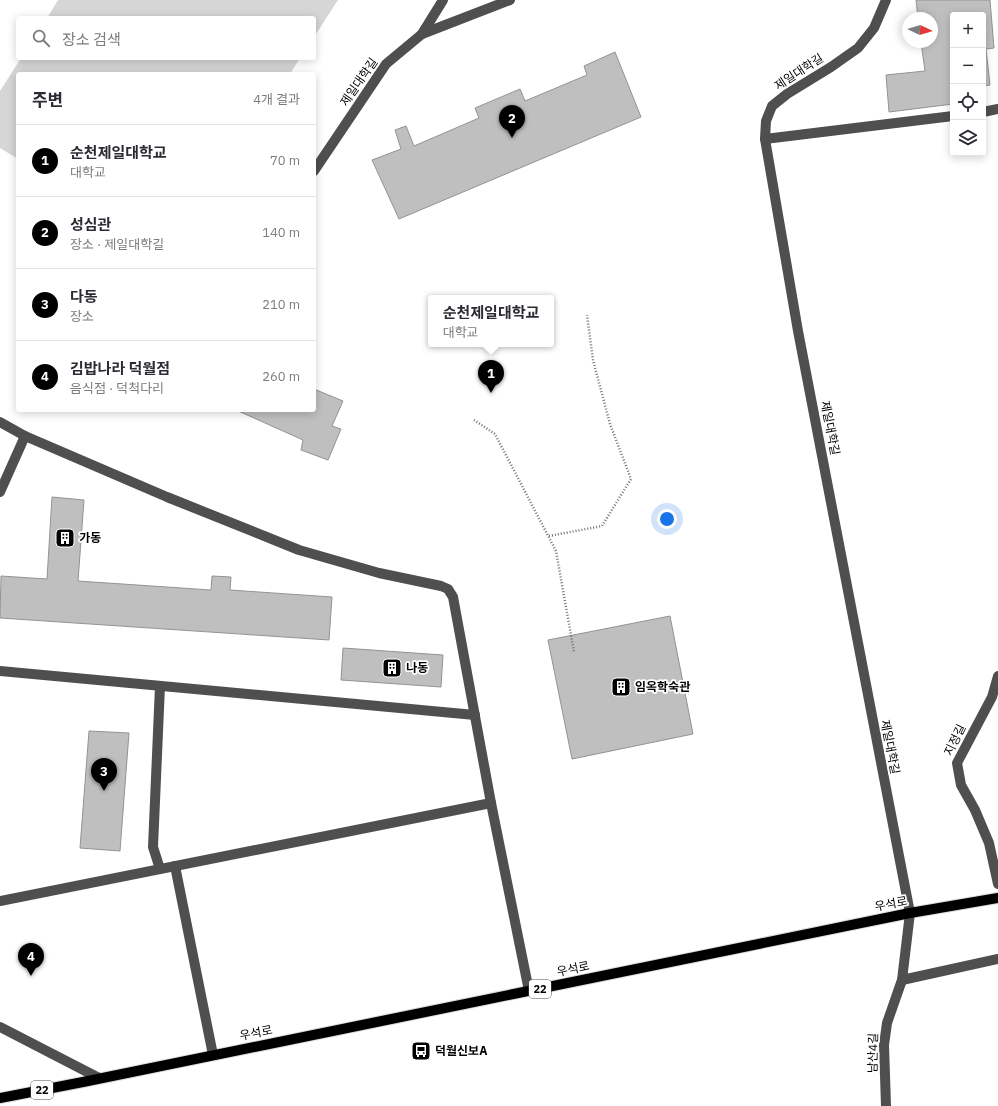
<!DOCTYPE html>
<html lang="ko">
<head>
<meta charset="utf-8">
<style>
	:root { --surface:#fff; --page:#f7f7f7; --text:#2b2b33; --muted:#7c7c81; --line:#e1e1e2; --accent:#000 }
	body { margin:0; font-family:"IBM Plex Sans","Noto Sans KR",sans-serif; background:var(--page); color:var(--text) }
	.controls { position:absolute; right:12px; top:12px; display:grid; overflow:hidden; border-radius:4px; box-shadow:0 2px 10px #0003 }
	.controls button { width:36px; height:36px; display:grid; place-items:center; padding:0; border:0; border-bottom:1px solid var(--line); background:var(--surface); color:var(--text); font:20px sans-serif }
	.compass { position:absolute; left:902px; top:12px; width:36px; height:36px; border-radius:50%; background:var(--surface); box-shadow:0 2px 10px #0003; rotate:94deg }
	.you { position:absolute; left:667px; top:519px; width:14px; height:14px; margin:-10px; border:3px solid #fff; border-radius:50%; background:#1a73e8; box-shadow:0 0 0 6px #1a73e833 }
	.badge { display:grid; place-items:center; width:26px; height:26px; border-radius:50%; background:var(--accent); color:#fff; font-size:13px; font-weight:700 }
	.pin { position:absolute; translate:-50% -33px; filter:drop-shadow(0 1px 2px #0008) }
	.pin::after { content:''; position:absolute; top:21px; width:14px; height:12px; background:inherit; clip-path:polygon(0 0,100% 0,50% 100%) }
	.popup { position:absolute; left:428px; top:295px; width:126px; height:52px; box-sizing:border-box; display:grid; place-content:center; border-radius:4px; background:var(--surface); filter:drop-shadow(0 1px 3px #0005); font-size:13px; white-space:nowrap; color:var(--muted) }
	.popup b { font-size:15px; color:var(--text) }
	.popup::after { content:''; position:absolute; left:50%; top:100%; margin-left:-8px; border:8px solid transparent; border-top-color:var(--surface) }
	.list { margin:0; padding:0; list-style:none }
	h2 { display:flex; justify-content:space-between; align-items:center; height:52px; margin:0; padding:0 16px; font-size:17px }
	h2 small { font-size:13px; font-weight:400; color:var(--muted) }
	.list li { display:grid; grid-template-columns:26px 1fr auto; gap:12px; align-items:center; box-sizing:border-box; height:72px; padding:0 16px; border-top:1px solid var(--line) }
	.list b { display:block; font-size:15px; white-space:nowrap }
	.list p { margin:0; font-size:13px; white-space:nowrap; color:var(--muted) }
	.list em { font-size:13px; font-style:normal; color:var(--muted) }
	.icon { flex:none; width:22px; height:22px; fill:none; stroke:currentColor; stroke-width:2; stroke-linecap:round; stroke-linejoin:round }
	.map { position:relative; flex:none; width:998px; height:1106px; overflow:hidden }
	.search { position:absolute; background:var(--surface); box-shadow:0 2px 10px #0003; left:16px; top:16px; width:300px; height:44px; display:flex; align-items:center; gap:10px; box-sizing:border-box; padding:0 14px; border-radius:4px; color:var(--muted); font-size:15px }
	.panel { position:absolute; background:var(--surface); box-shadow:0 2px 10px #0003; left:16px; top:72px; width:300px; height:340px; border-radius:4px }
	.map>svg:first-child { display:block }
	.green { fill:#d6d6d6 }
	.building { fill:#bfbfbf; stroke:#939393 }
	.lines { fill:none; stroke-linecap:round; stroke-linejoin:round }
	.major-casing { stroke:#dbdbdb; stroke-width:12 }
	.path { stroke:#717171; stroke-width:2.5; stroke-dasharray:1 2; stroke-linecap:butt }
	.minor { stroke:#4f4f4f; stroke-width:10 }
	.major { stroke:#000; stroke-width:10 }
	.labels { text-anchor:middle; stroke-width:3.5; stroke-linejoin:round; paint-order:stroke }
	.shield { fill:#fff; stroke:#4c4c4c; stroke-width:1 }
	.shield-label { font-size:11px; font-weight:bold; fill:#000 }
	.street-label { font-size:12px; fill:#000; stroke:#fff }
	.poi-label { font-size:12px; font-weight:bold; fill:#000; stroke:#fff; text-anchor:start }
</style>
</head>
<body>
<div class="map">
<svg width="998" height="1106" viewBox="0 0 998 1106">
	<rect width="100%" height="100%" fill="#fff"/>
	<g class="green">
		<polygon points="58,0 338,0 314,37 314,18 47,18"/>
		<polygon points="21,58 300,58 290,74 18,74 18,159 0,148 0,91"/>
	</g>
	<g class="building">
		<polygon points="916,0 990,0 994,48 986,49 990,85 983,86 983,15 953,15 953,104 889,112 886,75 925,71 921,42 932,42 932,18 918,18"/>
		<polygon points="615,52 641,117 399,219 372,160 401,149 395,130 406,126 414,146 479,118 475,108 520,89 525,101 587,75 584,66"/>
		<polygon points="314,389 343,401 332,426 341,429 328,460 301,450 303,440 236,410 314,410"/>
		<polygon points="52,497 84,500 78,581 211,590 212,576 231,577 230,590 332,597 329,640 0,618 1,576 47,579"/>
		<polygon points="670,616 693,734 572,759 548,640"/>
		<polygon points="343,648 443,655 441,687 341,680"/>
		<polygon points="89,731 129,733 120,851 80,848"/>
	</g>
	<g class="lines">
		<g class="major-casing">
			<polyline id="major" points="0,1098 83,1082 910,913 998,898"/>
		</g>
		<g class="path">
			<polyline points="474,420 495,434 556,551 574,652"/>
			<polyline points="549,536 602,526 631,479 610,424 593,360 587,315"/>
		</g>
		<g class="minor">
			<polyline points="886,0 874,28 858,48 831,67 787,94 772,106 766,121 765,139 798,331 910,913 902,980 998,959"/>
			<polyline points="422,34 443,0"/>
			<polyline points="983,112 998,109"/>
			<polyline points="765,139 953,116"/>
			<polyline points="314,171 386,64 422,34 510,0"/>
			<polyline points="0,422 25,436 167,497 299,550 379,573 441,586 448,589 453,597 491,803 529,991"/>
			<polyline points="0,492 25,436"/>
			<polyline points="0,671 475,715"/>
			<polyline points="998,676 992,697 957,763 961,785 975,810 989,843 998,884"/>
			<polyline points="175,866 213,1055"/>
			<polyline points="160,869 153,847 160,686"/>
			<polyline points="0,901 491,803"/>
			<polyline points="0,1027 99,1078"/>
			<polyline points="886,1106 884,1045 887,1023 902,980"/>
		</g>
		<use href="#major" class="major"/>
	</g>
	<defs>
		<g id="building-square" transform="scale(1)"><rect x="-9" y="-9" width="18" height="18" rx="4" fill="#000" stroke="#fff"/><path d="M-4-6H4V6H1V3H-1V6H-4ZM-2.5-4.3h1.7v1.8h-1.7ZM.8-4.3h1.7v1.8H.8ZM-2.5-1h1.7V.8h-1.7ZM.8-1h1.7V.8H.8Z" fill="#fff"/></g>
		<g id="bus-square" transform="scale(1)"><rect x="-9" y="-9" width="18" height="18" rx="4" fill="#000" stroke="#fff"/><path d="M-5-6H5V4H4V6H2V4H-2V6H-4V4H-5ZM-3.5-4V0h7V-4ZM-3.5 1.2v1.5H-2V1.2ZM2 1.2v1.5H3.5V1.2Z" fill="#fff"/></g>
	</defs>
	<g fill-rule="evenodd">
		<use href="#building-square" x="65" y="538"/>
		<use href="#building-square" x="392" y="668"/>
		<use href="#building-square" x="621" y="687"/>
		<use href="#bus-square" x="421" y="1051"/>
	</g>
	<g class="labels">
		<g class="shield">
			<rect x="529" y="980" width="22" height="18" rx="3"/>
			<rect x="31" y="1081" width="22" height="18" rx="3"/>
		</g>
		<g class="shield-label">
			<text x="540" y="993">22</text>
			<text x="42" y="1094">22</text>
		</g>
		<g class="street-label">
			<text transform="translate(799 72) rotate(-33)" y="4">제일대학길</text>
			<text transform="translate(359 82) rotate(-55)" y="4">제일대학길</text>
			<text transform="translate(830 428) rotate(79)" y="4">제일대학길</text>
			<text transform="translate(955 740) rotate(-64)" y="4">지정길</text>
			<text transform="translate(890 747) rotate(79)" y="4">제일대학길</text>
			<text transform="translate(891 904) rotate(-11)" y="4">우석로</text>
			<text transform="translate(573 969) rotate(-12)" y="4">우석로</text>
			<text transform="translate(256 1033) rotate(-11)" y="4">우석로</text>
			<text transform="translate(873 1053) rotate(-89)" y="4">남산4길</text>
		</g>
		<g class="poi-label">
			<text x="79" y="542">가동</text>
			<text x="406" y="672">나동</text>
			<text x="635" y="691">임옥학숙관</text>
			<text x="435" y="1055">덕월신보A</text>
		</g>
	</g>
</svg>
<div class="controls">
<button>+</button>
<button>−</button>
<button><svg class="icon" aria-label="locate" viewBox="0 0 24 24"><circle cx="12" cy="12" r="6"/><path d="M12 2v4M12 18v4M2 12h4M18 12h4"/></svg></button>
<button><svg class="icon" aria-label="layers" viewBox="0 0 24 24"><path d="M12 4l9 5-9 5-9-5zM3 14l9 5 9-5"/></svg></button>
</div>
<svg class="compass" viewBox="-18 -18 36 36"><path d="M0-13l5 13h-10z" fill="#e53935"/><path d="M0 13l5-13h-10z" fill="#7c7c81"/></svg>
<div class="you"></div>
<div class="pin badge" style="left:491px;top:393px">1</div>
<div class="popup"><b>순천제일대학교</b>대학교</div>
<div class="pin badge" style="left:512px;top:138px">2</div>
<div class="pin badge" style="left:104px;top:791px">3</div>
<div class="pin badge" style="left:31px;top:976px">4</div>
<div class="search"><svg class="icon" aria-label="search" viewBox="0 0 24 24"><circle cx="10" cy="10" r="6"/><path d="M15 15l6 6"/></svg>장소 검색</div>
<section class="panel">
<h2>주변<small>4개 결과</small></h2>
<ul class="list">
<li><span class="badge">1</span><div><b>순천제일대학교</b><p>대학교</p></div><em>70 m</em></li>
<li><span class="badge">2</span><div><b>성심관</b><p>장소 · 제일대학길</p></div><em>140 m</em></li>
<li><span class="badge">3</span><div><b>다동</b><p>장소</p></div><em>210 m</em></li>
<li><span class="badge">4</span><div><b>김밥나라 덕월점</b><p>음식점 · 덕척다리</p></div><em>260 m</em></li>
</ul>
</section>
</div>
</body>
</html>
